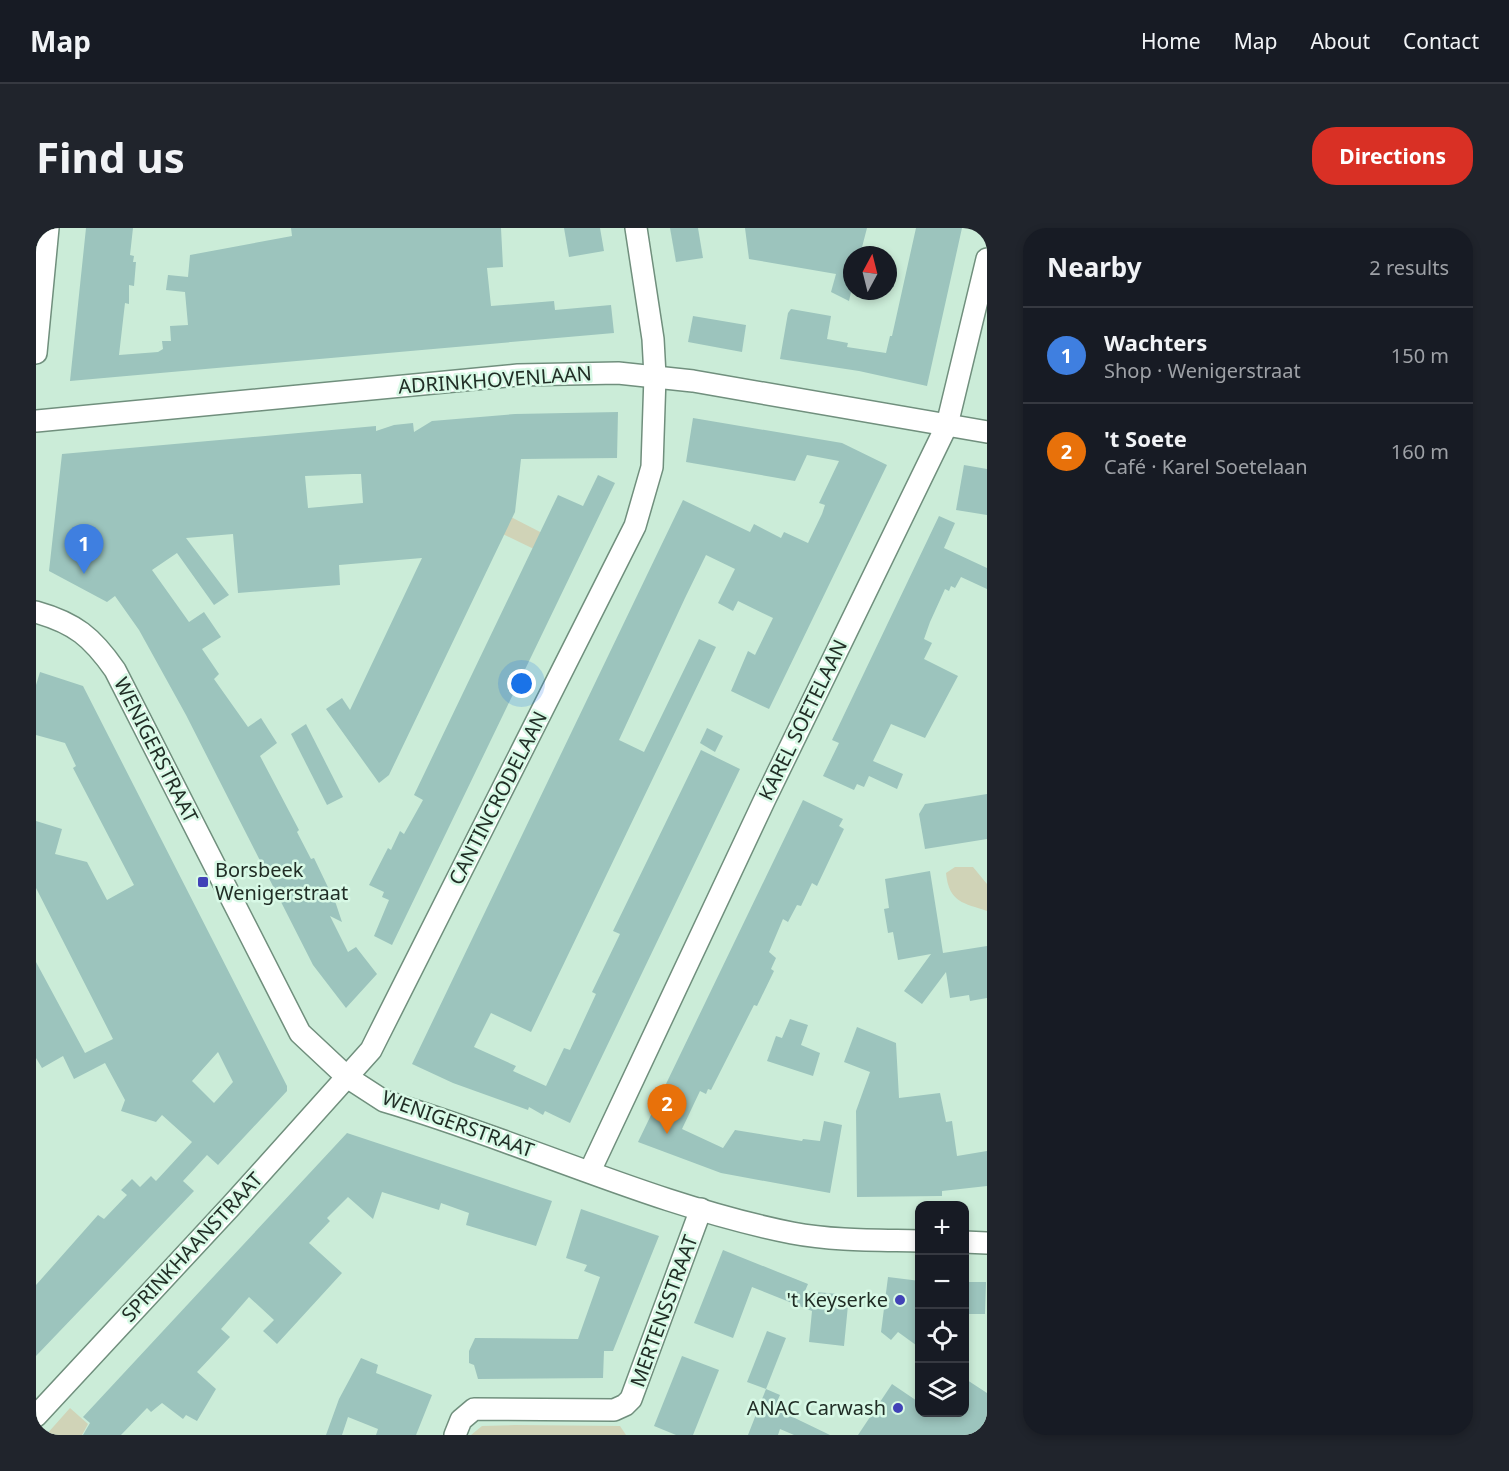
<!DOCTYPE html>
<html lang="en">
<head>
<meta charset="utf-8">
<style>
	:root { --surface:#171b24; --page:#20242c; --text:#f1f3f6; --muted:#9ea1a6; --line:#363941; --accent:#d93025 }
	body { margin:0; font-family:"Noto Sans",sans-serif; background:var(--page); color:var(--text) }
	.controls { position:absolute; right:18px; bottom:18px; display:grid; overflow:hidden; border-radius:12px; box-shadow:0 3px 9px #0003 }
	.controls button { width:54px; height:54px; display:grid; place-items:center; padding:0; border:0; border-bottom:2px solid var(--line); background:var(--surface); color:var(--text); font:30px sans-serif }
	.compass { position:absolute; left:807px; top:18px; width:54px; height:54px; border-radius:50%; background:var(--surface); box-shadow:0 3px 9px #0003; rotate:7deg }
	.you { position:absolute; left:486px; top:456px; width:21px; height:21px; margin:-15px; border:4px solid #fff; border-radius:50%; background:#1a73e8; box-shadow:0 0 0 9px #1a73e833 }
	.badge { display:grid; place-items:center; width:39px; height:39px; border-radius:50%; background:var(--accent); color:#fff; font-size:20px; font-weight:700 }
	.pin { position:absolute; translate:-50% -50px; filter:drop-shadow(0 2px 3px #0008) }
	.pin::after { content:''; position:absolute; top:32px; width:21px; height:18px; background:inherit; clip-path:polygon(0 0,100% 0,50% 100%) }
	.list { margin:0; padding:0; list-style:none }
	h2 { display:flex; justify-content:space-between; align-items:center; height:78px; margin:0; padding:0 24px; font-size:26px }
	h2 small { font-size:20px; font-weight:400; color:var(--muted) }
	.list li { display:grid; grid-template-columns:39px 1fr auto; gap:18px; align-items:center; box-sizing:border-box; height:96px; padding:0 24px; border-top:2px solid var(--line) }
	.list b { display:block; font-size:22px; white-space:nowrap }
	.list p { margin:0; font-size:20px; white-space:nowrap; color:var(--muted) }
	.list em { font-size:20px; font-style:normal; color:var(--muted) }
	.icon { flex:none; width:33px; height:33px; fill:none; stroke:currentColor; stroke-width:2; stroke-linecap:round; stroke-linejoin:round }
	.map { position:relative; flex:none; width:951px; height:1207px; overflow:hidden; border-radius:24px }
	header { display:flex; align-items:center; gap:36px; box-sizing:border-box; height:84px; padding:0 30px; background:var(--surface); border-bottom:2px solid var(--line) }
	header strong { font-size:28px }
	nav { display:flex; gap:33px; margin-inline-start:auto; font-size:21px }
	.intro { display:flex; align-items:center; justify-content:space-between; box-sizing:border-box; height:144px; padding:0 36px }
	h1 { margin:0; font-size:42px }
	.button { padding:15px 27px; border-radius:24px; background:var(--accent); color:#fff; font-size:21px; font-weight:700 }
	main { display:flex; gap:36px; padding:0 36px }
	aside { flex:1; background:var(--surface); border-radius:24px; box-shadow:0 3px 9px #0003 }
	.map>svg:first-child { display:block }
	.green { fill:#d0d3b7 }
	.building { fill:#9cc4bd; fill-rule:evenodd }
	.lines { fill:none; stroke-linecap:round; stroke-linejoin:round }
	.minor-casing { stroke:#708f7d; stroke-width:24 }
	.minor { stroke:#fff; stroke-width:21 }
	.poi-dot { fill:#4142b7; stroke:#d8f9e6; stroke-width:2 }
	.labels { text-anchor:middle; stroke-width:5; stroke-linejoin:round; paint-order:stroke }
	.street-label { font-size:20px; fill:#212e26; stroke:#d8f9e6 }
	.poi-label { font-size:20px; fill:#212e26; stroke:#d8f9e6; text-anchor:end }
</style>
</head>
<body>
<header>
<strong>Map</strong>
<nav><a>Home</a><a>Map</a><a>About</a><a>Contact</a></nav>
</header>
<div class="intro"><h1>Find us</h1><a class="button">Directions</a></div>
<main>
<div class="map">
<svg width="951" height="1207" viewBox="0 0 951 1207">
	<rect width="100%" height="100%" fill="#cbecd8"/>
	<g class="green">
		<polygon points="461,282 510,307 502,323 452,299"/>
		<path d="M919,639H937L951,656V683C928,675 913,675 910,645Z"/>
		<polygon points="34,1180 52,1196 46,1207 10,1207"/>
		<polygon points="479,1197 584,1198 590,1207 435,1207 446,1198"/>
	</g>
	<g class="building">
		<polygon points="50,0 97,0 94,27 98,28 97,34 100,34 98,58 93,57 93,76 89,75 83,127 122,124 127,121 126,113 135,113 134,98 152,97 149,64 130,62 132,47 152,49 154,27 256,8 255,0 465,0 467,39 451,40 455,78 518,73 519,82 575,77 578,105 34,153"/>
		<polygon points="528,0 564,0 568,23 533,29"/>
		<polygon points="634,0 662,0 667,30 640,34"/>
		<polygon points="709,0 831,0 824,27 816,27 816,60 813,73 795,64 800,46 713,31"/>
		<polygon points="880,0 926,0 891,158 823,143 744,131 752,85 755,81 795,88 791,111 812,115 811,119 850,125 854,108 856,108"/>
		<polygon points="657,88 710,97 706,124 652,114"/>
		<path d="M582,184L581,230L485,231L479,284L353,547L343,555L290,481L306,470L314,482L386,330L303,337L304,357L202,365L197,306L150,310L193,367L178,377L141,325L116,342L153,394L168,384L185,409L166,421L183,446L178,451L212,499L225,490L241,515L224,528L263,602L261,604L275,631L278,630L300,676L306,694L294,688L312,724L320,719L341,746L310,780L277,737L150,487L103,402L79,368L71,374L13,343L26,226L340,198V203L358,197L377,195L378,204L396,193L479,186ZM317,246H325L327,275L272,280L269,248Z"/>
		<polygon points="657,190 806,215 851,237 733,481 695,463 712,423 719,427 737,390 702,373 697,383 682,375 699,341 670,327 649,370 583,512 608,524 663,411 680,419 495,804 455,785 438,819 480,838 477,843 510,858 528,820 534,822 560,766 556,764 584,706 577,703 665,522 704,541 534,895 509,883 507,887 493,879 492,882 417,855 376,836 647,272 714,304 718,296 745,310 748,304 772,315 786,286 789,277 783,275 803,233 771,227 759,253 650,234"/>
		<polygon points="928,237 951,241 951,287 920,282"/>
		<polygon points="562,247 579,255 356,717 338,708 353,672 346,669 348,664 333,657 352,620 355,622 364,603 368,606 387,572 378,567 522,267 547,278"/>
		<polygon points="903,288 919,295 908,320 951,340 951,361 925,349 919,360 915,358 913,363 909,361 894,394 888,411 896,415 888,431 922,448 889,510 855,496 837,533 867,546 861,561 833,548 828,559 821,556 818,562 787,548 803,515 796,512"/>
		<path d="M4,444L47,458L251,858V863L182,937L171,927L147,953L158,963L0,1128V1057L62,987L68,991L91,967L85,962L96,951L104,959L115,948L120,953L156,914L126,887L120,894L85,883L89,872L69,835L38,851L27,828L6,840L0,830V734L49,825L77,811L0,660V593L26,601L19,626L51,634L71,672L98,657L37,540L40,538L29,515L0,507V457ZM182,824L197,854L178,875L156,853Z"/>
		<polygon points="270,496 307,569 291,577 255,506"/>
		<polygon points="671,500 687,508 679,524 664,515"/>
		<polygon points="951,566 951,611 889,621 883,586 889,576"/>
		<polygon points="767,572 807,591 803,598 808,601 781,658 776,655 765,678 761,677 752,694 747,691 733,724 740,730 735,741 738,743 721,778 718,777 675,862 672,861 670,866 664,863 646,901 687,920 699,902 766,913 767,911 784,913 788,893 806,897 794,965 685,945 602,914"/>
		<polygon points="894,643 907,725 951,718 951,770 934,773 933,767 914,770 910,744 886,776 868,763 895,726 862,732 857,704 852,705 848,681 853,680 849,651"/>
		<polygon points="754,791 772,797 765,817 784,825 777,848 731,833 740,808 746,810"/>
		<polygon points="821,799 860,815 863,870 904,865 910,894 916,893 921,928 951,923 951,958 906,963 906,968 821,969 820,883 834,844 808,834"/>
		<polygon points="311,905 516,973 500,1018 430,997 433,985 405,975 403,982 346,964 337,991 312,969 291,990 294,993 273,1015 306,1045 241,1116 227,1103 238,1092 213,1069 185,1101 194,1109 161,1144 180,1161 161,1193 150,1187 147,1191 126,1175 115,1184 111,1180 85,1207 47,1207 54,1195 47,1189"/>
		<polygon points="545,981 623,1008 577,1123 568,1123 567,1150 442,1151 438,1137 433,1135 433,1123 439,1110 542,1111 564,1049 548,1043 551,1037 530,1030"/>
		<polygon points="687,1022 772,1056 769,1063 813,1067 808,1118 773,1114 776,1083 716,1059 697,1110 658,1095"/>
		<polygon points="852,1049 884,1053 884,1120 862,1104 855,1112 845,1104"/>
		<polygon points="928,1054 950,1054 949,1086 928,1086"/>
		<polygon points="731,1103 750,1110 730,1161 711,1154"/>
		<polygon points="646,1128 683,1142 657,1207 640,1207 618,1198"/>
		<polygon points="325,1130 342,1137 340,1145 396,1167 380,1207 340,1207 342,1201 312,1189 306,1207 290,1207 303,1171"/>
		<polygon points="928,1150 951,1165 951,1207 822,1207 856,1156 884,1175 884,1185 928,1185"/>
		<polygon points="730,1161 744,1167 738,1180 794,1207 758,1207 744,1201 742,1207 712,1207"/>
	</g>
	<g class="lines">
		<g class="minor-casing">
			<g id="minor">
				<polyline points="0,125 12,0"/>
				<polyline points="0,193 482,147 582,145 657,153 951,204"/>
				<path d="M0,384C39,395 56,409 79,442L264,805L311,849L348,873C485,913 616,977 756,1005C798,1013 841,1012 884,1013"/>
				<polyline points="554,943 729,571 911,197 951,31"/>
				<polyline points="928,1014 951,1015"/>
				<polyline points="0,1188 195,978 335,822 340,812 599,298 616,239 619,148 617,111 600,0"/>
				<polyline points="419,1207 425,1192 438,1181 578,1182 589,1177 595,1171 665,981"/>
			</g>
		</g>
		<use href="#minor" class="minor"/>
	</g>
	<g class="poi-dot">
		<rect x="161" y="648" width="12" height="12" rx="3"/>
		<circle cx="864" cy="1072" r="6"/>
		<circle cx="862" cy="1180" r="6"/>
	</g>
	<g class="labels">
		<g class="street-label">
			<text transform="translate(459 152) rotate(-4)" y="7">ADRINKHOVENLAAN</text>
			<text transform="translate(767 492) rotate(-64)" y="7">KAREL SOETELAAN</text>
			<text transform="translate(120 522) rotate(63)" y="7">WENIGERSTRAAT</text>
			<text transform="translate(462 570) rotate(-63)" y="7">CANTINCRODELAAN</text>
			<text transform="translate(422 896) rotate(20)" y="7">WENIGERSTRAAT</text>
			<text transform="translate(156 1019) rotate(-47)" y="7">SPRINKHAANSTRAAT</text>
			<text transform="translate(628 1083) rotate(-70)" y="7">MERTENSSTRAAT</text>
		</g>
		<g class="poi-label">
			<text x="179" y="649" text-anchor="start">Borsbeek<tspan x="179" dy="23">Wenigerstraat</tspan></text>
			<text x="852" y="1079">'t Keyserke</text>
			<text x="850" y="1187">ANAC Carwash</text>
		</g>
	</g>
</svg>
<div class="controls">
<button>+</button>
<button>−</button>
<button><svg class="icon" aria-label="locate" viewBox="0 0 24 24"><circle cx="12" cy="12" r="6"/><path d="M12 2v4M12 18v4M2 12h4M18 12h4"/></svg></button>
<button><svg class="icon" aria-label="layers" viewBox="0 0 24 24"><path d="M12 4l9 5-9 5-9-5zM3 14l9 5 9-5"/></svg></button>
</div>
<svg class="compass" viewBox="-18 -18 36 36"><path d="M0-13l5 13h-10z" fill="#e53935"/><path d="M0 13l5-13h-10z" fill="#9ea1a6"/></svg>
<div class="you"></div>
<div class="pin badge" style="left:48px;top:346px;background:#3f7fe0">1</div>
<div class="pin badge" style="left:631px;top:906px;background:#e8710a">2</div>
</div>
<aside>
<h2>Nearby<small>2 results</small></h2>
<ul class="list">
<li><span class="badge" style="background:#3f7fe0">1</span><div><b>Wachters</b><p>Shop · Wenigerstraat</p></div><em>150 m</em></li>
<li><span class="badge" style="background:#e8710a">2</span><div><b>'t Soete</b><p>Café · Karel Soetelaan</p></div><em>160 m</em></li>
</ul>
</aside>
</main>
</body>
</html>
